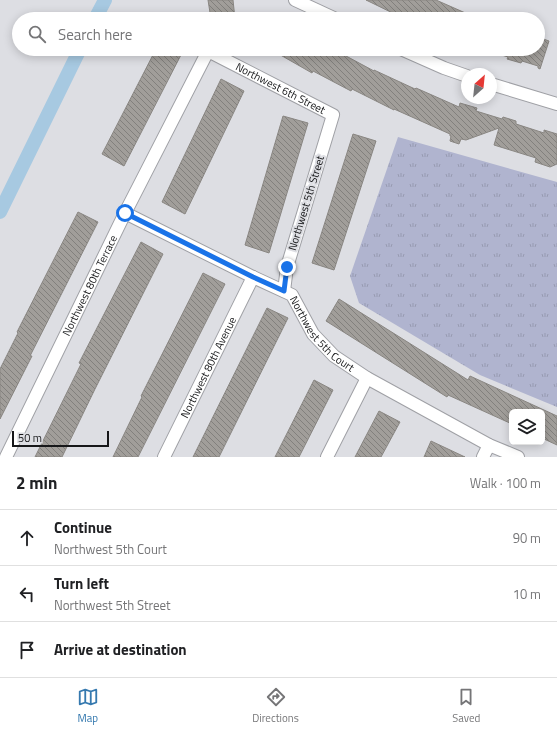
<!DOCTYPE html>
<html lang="en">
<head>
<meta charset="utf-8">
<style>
	:root { --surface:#fff; --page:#f6f6f6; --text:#202124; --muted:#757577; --line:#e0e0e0; --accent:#3579af }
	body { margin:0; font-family:"Titillium Web",sans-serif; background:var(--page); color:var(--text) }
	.controls { position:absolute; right:12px; bottom:12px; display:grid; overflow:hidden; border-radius:6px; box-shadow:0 2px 10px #0003 }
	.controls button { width:36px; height:36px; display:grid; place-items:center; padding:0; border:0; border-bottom:1px solid var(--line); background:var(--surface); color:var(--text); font:20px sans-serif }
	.compass { position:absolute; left:461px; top:68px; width:36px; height:36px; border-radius:50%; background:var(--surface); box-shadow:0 2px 10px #0003; rotate:27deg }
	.scale { position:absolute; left:12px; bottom:10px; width:97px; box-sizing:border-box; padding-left:4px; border:2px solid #161719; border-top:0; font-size:11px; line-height:14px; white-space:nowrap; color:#161719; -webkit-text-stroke:3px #dddee3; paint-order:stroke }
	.stop { position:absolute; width:12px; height:12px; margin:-9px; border:3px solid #1a73e8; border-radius:50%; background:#fff }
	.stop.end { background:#1a73e8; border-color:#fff; box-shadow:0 1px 4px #0008 }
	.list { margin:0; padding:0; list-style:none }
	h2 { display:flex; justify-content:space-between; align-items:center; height:52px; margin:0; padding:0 16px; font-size:17px }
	h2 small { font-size:13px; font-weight:400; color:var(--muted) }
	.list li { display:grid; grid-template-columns:26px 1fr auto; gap:12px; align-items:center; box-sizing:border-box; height:56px; padding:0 16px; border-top:1px solid var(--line) }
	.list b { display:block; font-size:15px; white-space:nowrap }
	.list p { margin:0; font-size:13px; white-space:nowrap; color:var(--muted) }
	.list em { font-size:13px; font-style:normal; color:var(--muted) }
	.icon { flex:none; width:22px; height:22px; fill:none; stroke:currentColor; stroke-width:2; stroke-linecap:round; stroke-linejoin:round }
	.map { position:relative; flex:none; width:557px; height:457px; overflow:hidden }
	.search { position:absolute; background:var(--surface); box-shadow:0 2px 10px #0003; left:12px; right:12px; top:12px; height:44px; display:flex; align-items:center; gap:10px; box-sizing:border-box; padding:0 14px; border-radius:22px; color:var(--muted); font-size:15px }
	.sheet { height:220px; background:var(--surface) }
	nav { display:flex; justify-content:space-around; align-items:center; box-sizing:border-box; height:56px; border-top:1px solid var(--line); background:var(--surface); font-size:11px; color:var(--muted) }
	nav a { display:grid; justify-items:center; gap:2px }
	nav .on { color:var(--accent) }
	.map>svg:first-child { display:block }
	.grass { fill:url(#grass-tufts) }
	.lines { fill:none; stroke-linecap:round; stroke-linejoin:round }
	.canal { stroke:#a7c9e1; stroke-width:14 }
	.building { fill:url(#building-back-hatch); stroke:#898682 }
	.minor-casing { stroke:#9fa0a5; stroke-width:14 }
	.minor { stroke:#fff; stroke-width:12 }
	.route { stroke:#1a73e8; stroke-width:5 }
	.labels { text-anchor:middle; stroke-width:4; stroke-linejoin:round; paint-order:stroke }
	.street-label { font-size:11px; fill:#161719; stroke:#dddee3 }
</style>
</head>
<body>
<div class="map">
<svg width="557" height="457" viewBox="0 0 557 457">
	<defs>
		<pattern id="grass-tufts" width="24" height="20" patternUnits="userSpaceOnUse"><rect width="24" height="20" fill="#b0b4cf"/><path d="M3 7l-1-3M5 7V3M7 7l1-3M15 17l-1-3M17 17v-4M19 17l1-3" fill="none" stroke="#979ab1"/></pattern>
		<pattern id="building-back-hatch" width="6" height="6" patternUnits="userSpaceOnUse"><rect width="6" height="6" fill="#a19e9a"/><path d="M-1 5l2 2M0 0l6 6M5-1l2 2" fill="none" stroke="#82807d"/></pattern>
	</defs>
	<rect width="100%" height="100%" fill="#dddee3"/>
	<polygon class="grass" points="398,137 557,182 557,407 480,375 359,303 350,276"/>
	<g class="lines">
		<g class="canal">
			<polyline points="95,19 105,0"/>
			<polyline points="0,212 80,49"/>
		</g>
	</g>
	<g class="building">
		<polygon points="208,0 233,0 235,19 211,19"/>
		<polygon points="366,0 436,0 479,19 405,19"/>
		<polygon points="538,37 549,41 540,69 538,68 538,66 522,61 521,63 507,59 508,57 489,51 489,49 538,49"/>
		<polygon points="156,49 184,49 124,166 102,154"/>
		<polygon points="270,49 333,49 374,71 374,70 415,89 416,88 459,107 460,103 477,108 476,111 502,119 503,117 516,121 516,124 544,133 544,130 557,134 557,164 550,167 535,162 536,158 494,145 499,128 466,140 461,139 459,144 450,141 451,136 450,136 450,134 394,109 394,110 352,89 351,91 313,71 312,73"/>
		<polygon points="221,79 244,91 185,214 162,202"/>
		<polygon points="283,116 308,123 269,253 245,245"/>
		<polygon points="353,134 376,141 334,270 312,263"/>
		<polygon points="78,212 98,222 30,356 32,356 0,419 0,369 18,333 17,332"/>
		<polygon points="141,242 163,254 95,389 62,457 35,457 81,364 79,363"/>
		<polygon points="203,273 225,284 138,457 113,457 142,397 141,396"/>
		<polygon points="339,299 468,380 470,376 557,416 557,445 542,438 542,412 512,412 512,424 448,395 447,397 326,321"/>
		<polygon points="267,308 288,318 219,457 193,457"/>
		<polygon points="314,380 333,390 299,457 275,457"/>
		<polygon points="379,411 400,422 381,457 355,457"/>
		<polygon points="431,441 465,457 424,457"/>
	</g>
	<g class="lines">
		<g class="minor-casing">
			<g id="minor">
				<polyline points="295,0 336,19"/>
				<polyline points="401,49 444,68 467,76"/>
				<polyline points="491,84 557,104"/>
				<path id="s1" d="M125,213L253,277L292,295L313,334L334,356L367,378L489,445L518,457"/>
				<path id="s2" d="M6,457L125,213L208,51L333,115L287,267L284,291"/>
				<path id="s3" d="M164,457L253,277"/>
				<polyline points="327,457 367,378"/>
				<polyline points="483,457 489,445"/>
			</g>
		</g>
		<use href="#minor" class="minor"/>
	</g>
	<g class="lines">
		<polyline class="route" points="125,213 253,277 284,291 287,267"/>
	</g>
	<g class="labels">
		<g class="street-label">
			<text dy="4" stroke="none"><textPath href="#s2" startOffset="535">Northwest 6th Street</textPath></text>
			<text transform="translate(306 203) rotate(-73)" y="4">Northwest 5th Street</text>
			<text dy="4" stroke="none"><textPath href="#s2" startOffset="191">Northwest 80th Terrace</textPath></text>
			<text dy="4" stroke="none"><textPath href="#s1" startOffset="236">Northwest 5th Court</textPath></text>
			<text dy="4" stroke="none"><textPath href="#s3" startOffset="100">Northwest 80th Avenue</textPath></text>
		</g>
	</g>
</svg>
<div class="controls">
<button><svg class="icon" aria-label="layers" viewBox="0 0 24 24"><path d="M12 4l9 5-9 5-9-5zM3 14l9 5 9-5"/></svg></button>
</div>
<svg class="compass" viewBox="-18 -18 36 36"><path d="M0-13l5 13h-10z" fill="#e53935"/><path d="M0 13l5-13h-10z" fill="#757577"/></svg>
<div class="scale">50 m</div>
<div class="stop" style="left:125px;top:213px"></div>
<div class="stop end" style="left:287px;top:267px"></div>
<div class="search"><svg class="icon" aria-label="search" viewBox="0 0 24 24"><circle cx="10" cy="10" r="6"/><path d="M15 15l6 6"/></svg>Search here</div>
</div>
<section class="sheet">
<h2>2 min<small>Walk · 100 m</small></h2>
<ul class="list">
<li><svg class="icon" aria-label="ahead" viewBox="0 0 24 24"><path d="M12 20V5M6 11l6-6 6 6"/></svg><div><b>Continue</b><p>Northwest 5th Court</p></div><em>90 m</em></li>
<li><svg class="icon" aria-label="left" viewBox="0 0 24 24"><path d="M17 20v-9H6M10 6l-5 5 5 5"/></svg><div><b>Turn left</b><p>Northwest 5th Street</p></div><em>10 m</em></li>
<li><svg class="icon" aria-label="arrive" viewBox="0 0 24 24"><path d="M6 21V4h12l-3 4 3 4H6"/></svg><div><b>Arrive at destination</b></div></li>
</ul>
</section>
<nav>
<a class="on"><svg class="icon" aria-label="map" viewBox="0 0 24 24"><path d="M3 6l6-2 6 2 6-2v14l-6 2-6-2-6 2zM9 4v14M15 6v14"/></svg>Map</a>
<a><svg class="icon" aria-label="directions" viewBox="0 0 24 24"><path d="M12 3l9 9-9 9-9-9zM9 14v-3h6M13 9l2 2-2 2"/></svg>Directions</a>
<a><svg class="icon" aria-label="saved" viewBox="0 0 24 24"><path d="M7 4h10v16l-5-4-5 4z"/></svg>Saved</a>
</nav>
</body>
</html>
